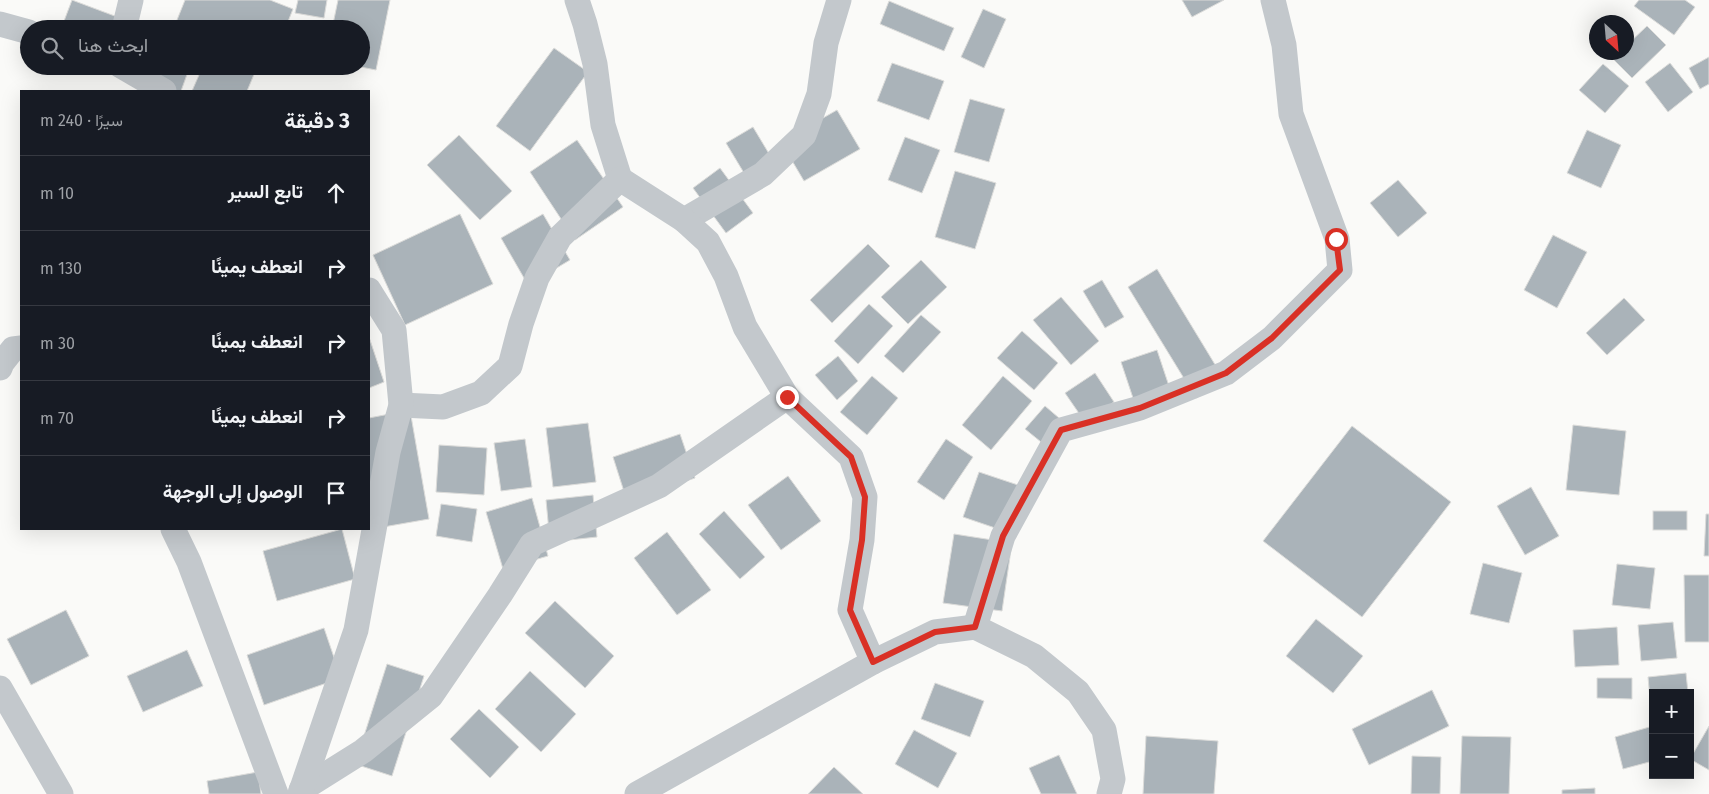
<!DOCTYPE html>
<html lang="ar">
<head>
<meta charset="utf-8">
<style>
	:root { --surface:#171b24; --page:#20242c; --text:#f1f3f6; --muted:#9ea1a6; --line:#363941 }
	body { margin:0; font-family:"Fira Sans",Vazirmatn,sans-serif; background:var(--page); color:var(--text); direction:rtl }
	.controls { position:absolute; right:15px; bottom:15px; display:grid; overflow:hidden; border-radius:0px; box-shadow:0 5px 20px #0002 }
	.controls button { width:45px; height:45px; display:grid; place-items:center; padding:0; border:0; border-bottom:1px solid var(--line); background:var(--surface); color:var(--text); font:25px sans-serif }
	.compass { position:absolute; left:1589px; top:15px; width:45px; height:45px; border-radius:50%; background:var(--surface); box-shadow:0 5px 20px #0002; rotate:154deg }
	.stop { position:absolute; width:15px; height:15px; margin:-11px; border:4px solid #d93025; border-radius:50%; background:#fff }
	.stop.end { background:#d93025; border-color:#fff; box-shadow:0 1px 5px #0008 }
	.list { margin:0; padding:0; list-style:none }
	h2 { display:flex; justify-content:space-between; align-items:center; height:65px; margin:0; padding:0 20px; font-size:21px }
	h2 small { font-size:16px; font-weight:400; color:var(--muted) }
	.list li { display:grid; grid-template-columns:32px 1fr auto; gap:15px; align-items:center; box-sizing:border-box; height:75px; padding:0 20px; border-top:1px solid var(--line) }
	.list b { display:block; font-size:19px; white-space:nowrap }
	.list em { font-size:16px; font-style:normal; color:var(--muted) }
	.icon { flex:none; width:28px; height:28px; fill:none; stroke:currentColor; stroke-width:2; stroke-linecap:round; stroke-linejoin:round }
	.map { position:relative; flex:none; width:1709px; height:794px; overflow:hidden; direction:ltr }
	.search { position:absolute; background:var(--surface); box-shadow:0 5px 20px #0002; left:20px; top:20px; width:350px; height:55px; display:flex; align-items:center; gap:12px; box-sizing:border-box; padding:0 18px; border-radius:28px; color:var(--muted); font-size:19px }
	.panel { position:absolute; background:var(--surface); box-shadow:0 5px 20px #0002; left:20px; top:90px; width:350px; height:440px; border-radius:0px; direction:rtl }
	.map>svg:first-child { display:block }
	.building { fill:#aab3b9; stroke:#dcdcda }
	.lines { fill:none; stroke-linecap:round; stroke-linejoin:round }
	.minor { stroke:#c3c8cc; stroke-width:25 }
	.route { stroke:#d93025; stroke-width:6 }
</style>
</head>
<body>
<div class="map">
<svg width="1709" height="794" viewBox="0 0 1709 794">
	<rect width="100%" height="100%" fill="#fafaf8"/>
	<g class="building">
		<polygon points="72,0 128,21 125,29 61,29"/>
		<polygon points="185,0 270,0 293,9 285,29 183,29 175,25"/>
		<polygon points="298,0 327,0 324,18 295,13"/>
		<polygon points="338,0 390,0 376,70 356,66 361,66 361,29 332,29"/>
		<polygon points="1182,0 1224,0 1192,17"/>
		<polygon points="1639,0 1685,0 1695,7 1674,35 1634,6"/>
		<polygon points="889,1 954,28 944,51 880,24"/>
		<polygon points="983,9 1006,19 984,68 961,57"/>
		<polygon points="1647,26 1666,45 1632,78 1613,59 1619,52 1626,52 1626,46"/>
		<polygon points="554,48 588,72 530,151 496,126"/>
		<polygon points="1709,57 1709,84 1700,89 1689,68"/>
		<polygon points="892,63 944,81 929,120 877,101"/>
		<polygon points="1670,63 1693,92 1668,112 1645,82"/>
		<polygon points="1603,64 1629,86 1605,113 1579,90"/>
		<polygon points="134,66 190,66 181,91 167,91"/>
		<polygon points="203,66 242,66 255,72 247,91 192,91"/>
		<polygon points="970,99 1005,109 989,162 954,152"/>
		<polygon points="837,110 860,149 804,181 781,142"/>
		<polygon points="753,127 780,172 753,188 726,143"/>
		<polygon points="1587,130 1621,145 1601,188 1567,173"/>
		<polygon points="459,135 512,191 480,220 427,165"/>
		<polygon points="905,137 940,150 922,193 888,180"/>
		<polygon points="577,140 623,207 575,240 530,172"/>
		<polygon points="720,168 753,213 726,233 693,188"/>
		<polygon points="955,171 996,183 975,249 935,237"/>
		<polygon points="1398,180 1427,213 1398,237 1370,203"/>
		<polygon points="460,214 493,284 405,325 373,255"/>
		<polygon points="543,214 570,260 528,285 501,238"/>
		<polygon points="1553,235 1587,252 1557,308 1524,290"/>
		<polygon points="868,244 890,266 832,323 810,300"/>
		<polygon points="921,260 947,287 908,324 881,297"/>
		<polygon points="1157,269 1225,381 1196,398 1128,287"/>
		<polygon points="1102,280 1124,317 1105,328 1083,291"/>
		<polygon points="1061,297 1099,341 1071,365 1033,320"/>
		<polygon points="1624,298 1645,320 1607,355 1586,333"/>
		<polygon points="869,304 893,326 858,364 834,341"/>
		<polygon points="921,315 941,332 903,373 884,356"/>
		<polygon points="1022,331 1058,363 1034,390 997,358"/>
		<polygon points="369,337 384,382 369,388"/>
		<polygon points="1157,350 1173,398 1137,410 1121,362"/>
		<polygon points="838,356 858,381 837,400 815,375"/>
		<polygon points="1095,373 1114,402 1085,422 1065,393"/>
		<polygon points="872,376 898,398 867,435 840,412"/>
		<polygon points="1003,376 1032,401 991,450 962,425"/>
		<polygon points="1045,406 1066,424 1046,446 1025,429"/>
		<polygon points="410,410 429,519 366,530 369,529 369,418"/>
		<polygon points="588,423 596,482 553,487 546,428"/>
		<polygon points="1573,425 1626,431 1619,495 1566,490"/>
		<polygon points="1352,426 1451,502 1362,617 1263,541"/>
		<polygon points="680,434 695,478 627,501 613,457"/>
		<polygon points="525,439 532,487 501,491 494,443"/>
		<polygon points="946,439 973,457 944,500 917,482"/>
		<polygon points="439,445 487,448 484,495 436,492"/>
		<polygon points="979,472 1021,486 1004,531 963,517"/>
		<polygon points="788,476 821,521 781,550 748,505"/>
		<polygon points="1531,487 1559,536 1525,555 1497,506"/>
		<polygon points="593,495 597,537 550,542 546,500"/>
		<polygon points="532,498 548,556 503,569 486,512"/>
		<polygon points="441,504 477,509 472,542 436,536"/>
		<polygon points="724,511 765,557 740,579 699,534"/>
		<rect x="1653" y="511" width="34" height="19"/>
		<polygon points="1706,514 1709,514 1709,556 1704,556"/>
		<polygon points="342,529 355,579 277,601 263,551"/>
		<polygon points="667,532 711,590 677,615 634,558"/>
		<polygon points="954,534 1012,543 1002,611 943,603"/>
		<polygon points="1483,563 1522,573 1509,623 1470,614"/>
		<polygon points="1617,564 1655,568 1650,609 1612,605"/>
		<polygon points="1684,575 1709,575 1709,642 1685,642"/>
		<polygon points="555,601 614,656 585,688 525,633"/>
		<polygon points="66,610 89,656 31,685 7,639"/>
		<polygon points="1316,619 1363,656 1333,693 1286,656"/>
		<polygon points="1673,622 1677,658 1641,661 1638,625"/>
		<polygon points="1617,627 1619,665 1575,667 1573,630"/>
		<polygon points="324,628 341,678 264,705 247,655"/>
		<polygon points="187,650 203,686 143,712 127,676"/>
		<polygon points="387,664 424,676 392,776 355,764"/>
		<polygon points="530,671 576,714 541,752 495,709"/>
		<polygon points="1686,673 1688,693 1653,693 1653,709 1651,710 1648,677"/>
		<polygon points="1597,678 1632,678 1632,699 1597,698"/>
		<polygon points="935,683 984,701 970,737 921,719"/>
		<polygon points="1432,690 1449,726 1369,765 1352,729"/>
		<polygon points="479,709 519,747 490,778 450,739"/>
		<polygon points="1653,726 1653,761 1623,769 1615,737"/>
		<polygon points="1709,726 1709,770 1690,759"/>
		<polygon points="914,730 957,753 938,788 895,764"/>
		<polygon points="1146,736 1218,741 1214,794 1143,794"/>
		<polygon points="1462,736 1511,737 1509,794 1460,794"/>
		<polygon points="1059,755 1077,794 1041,794 1029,768"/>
		<polygon points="1412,756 1441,757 1440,794 1411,794"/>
		<polygon points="834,767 863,794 808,794"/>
		<polygon points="258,772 261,794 209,794 207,781"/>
		<polygon points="1595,788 1595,794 1562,794 1562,790"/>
	</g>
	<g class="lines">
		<g class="minor">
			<polyline points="577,0 585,24 595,64 603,125 620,179"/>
			<polyline points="0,24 29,32"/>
			<polyline points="124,29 131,0"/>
			<polyline points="121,66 164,91"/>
			<polyline points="684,220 763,174 804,135 819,94 826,43 839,0"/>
			<polyline points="0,368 2,363 13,349 21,348"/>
			<polyline points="401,405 443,407 481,393 510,366 521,324 537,278 560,237 620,179 684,220 708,242 726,276 745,327 787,397 851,457 865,497 862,540 850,610 873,662"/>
			<polyline points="173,529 189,562 276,794"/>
			<polyline points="975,627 1003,536 1061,430 1140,408 1226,373 1272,338 1340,270 1337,239 1291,114 1284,45 1273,0"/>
			<polyline points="0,688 61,794"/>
			<polyline points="301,790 363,751 431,696 500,595 532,544 659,486 787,397"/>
			<polyline points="300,794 356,630 388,452 401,405 394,330 369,290"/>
			<polyline points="637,794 873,662 935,632 975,627 1034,656 1078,692 1104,730 1113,779 1109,794"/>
		</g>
	</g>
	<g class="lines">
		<polyline class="route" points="787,397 851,457 865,497 862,540 850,610 873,662 935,632 975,627 1003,536 1061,430 1140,408 1226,373 1272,338 1340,270 1336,239"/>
	</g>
</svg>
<div class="controls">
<button>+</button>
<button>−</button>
</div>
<svg class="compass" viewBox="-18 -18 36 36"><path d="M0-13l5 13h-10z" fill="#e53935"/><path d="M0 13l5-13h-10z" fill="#9ea1a6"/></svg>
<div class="stop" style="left:1336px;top:239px"></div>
<div class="stop end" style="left:787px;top:397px"></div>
<div class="search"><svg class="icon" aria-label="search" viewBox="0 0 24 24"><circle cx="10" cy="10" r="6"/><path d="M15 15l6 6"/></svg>ابحث هنا</div>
<section class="panel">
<h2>3 دقيقة<small>سيرًا · 240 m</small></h2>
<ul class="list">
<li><svg class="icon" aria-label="ahead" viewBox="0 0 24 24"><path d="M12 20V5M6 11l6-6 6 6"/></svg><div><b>تابع السير</b></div><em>10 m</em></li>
<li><svg class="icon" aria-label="right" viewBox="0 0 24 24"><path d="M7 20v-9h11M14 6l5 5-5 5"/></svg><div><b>انعطف يمينًا</b></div><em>130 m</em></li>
<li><svg class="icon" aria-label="right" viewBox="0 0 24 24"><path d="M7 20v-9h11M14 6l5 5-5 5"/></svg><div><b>انعطف يمينًا</b></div><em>30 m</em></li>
<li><svg class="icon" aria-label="right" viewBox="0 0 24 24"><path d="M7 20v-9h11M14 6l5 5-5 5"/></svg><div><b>انعطف يمينًا</b></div><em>70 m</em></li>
<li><svg class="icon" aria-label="arrive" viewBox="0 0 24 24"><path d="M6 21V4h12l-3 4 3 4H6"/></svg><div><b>الوصول إلى الوجهة</b></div></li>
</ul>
</section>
</div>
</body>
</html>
